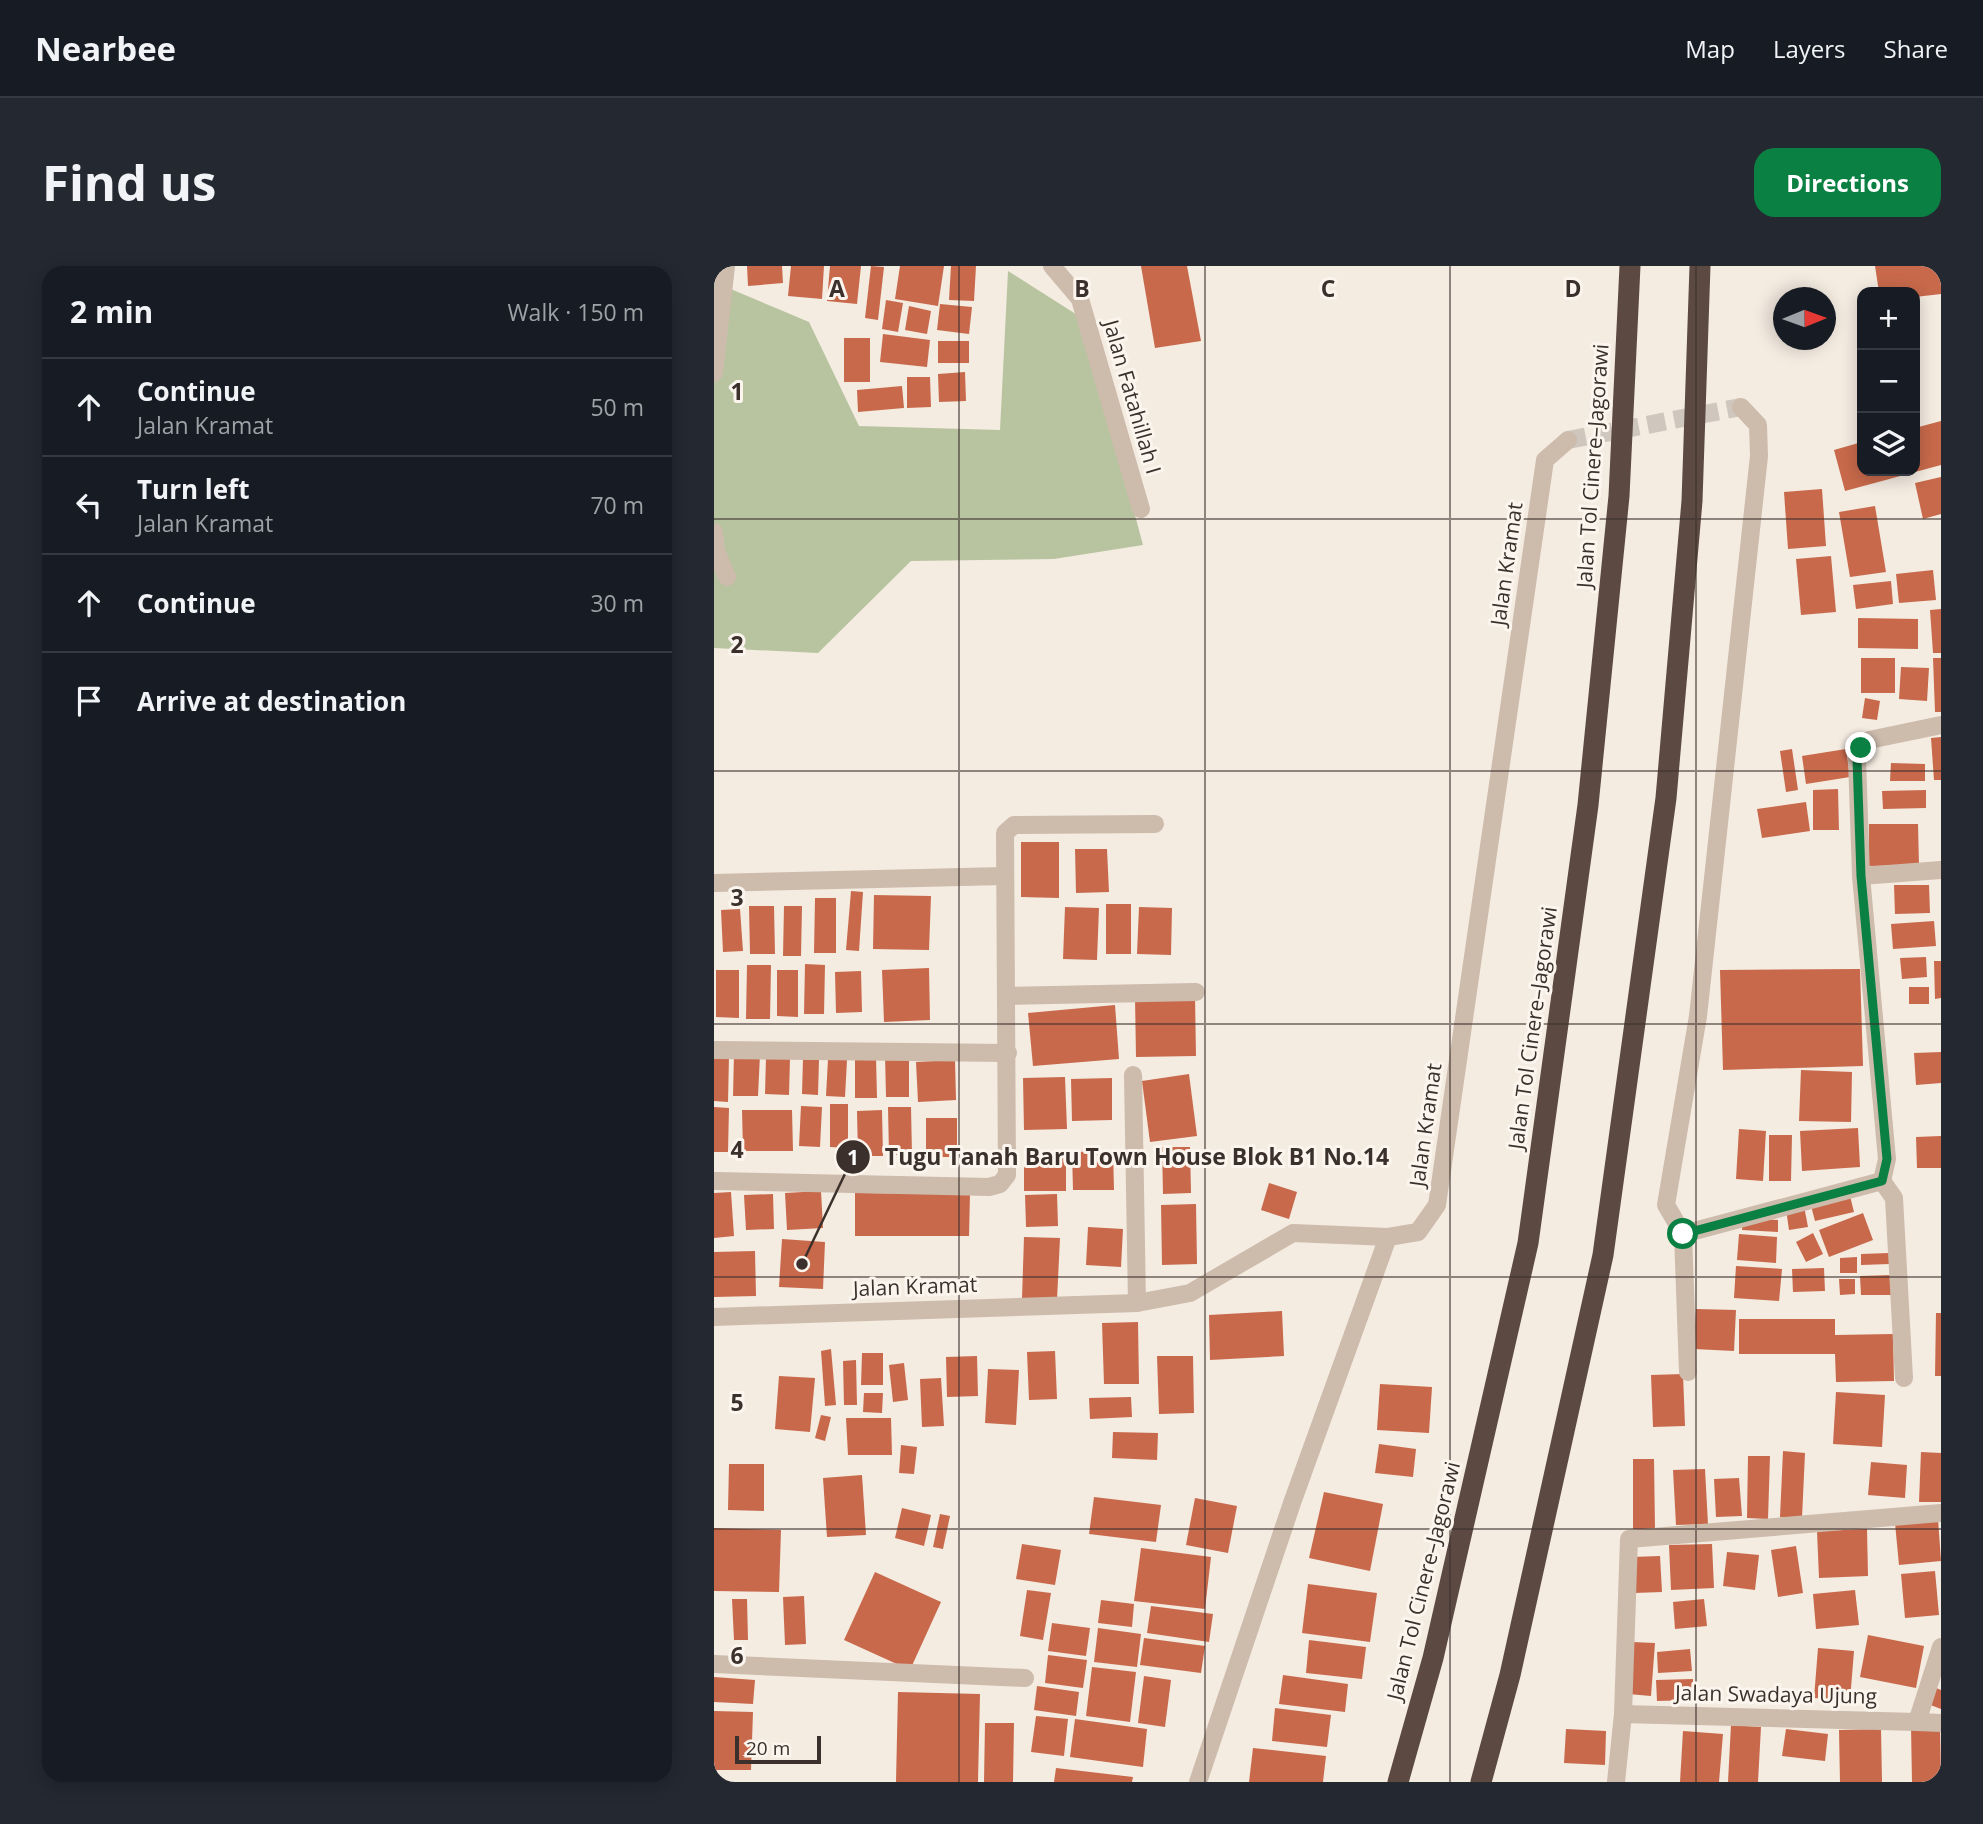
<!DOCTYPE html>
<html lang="en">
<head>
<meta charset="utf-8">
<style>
	:root { --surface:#171b24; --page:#242831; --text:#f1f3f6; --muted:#9ea1a6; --line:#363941; --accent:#0b8043 }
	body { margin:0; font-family:"Open Sans",sans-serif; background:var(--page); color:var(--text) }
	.controls { position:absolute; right:21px; top:21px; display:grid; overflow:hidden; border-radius:14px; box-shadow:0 4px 18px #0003 }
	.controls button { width:63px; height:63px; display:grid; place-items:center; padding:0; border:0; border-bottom:2px solid var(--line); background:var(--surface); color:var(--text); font:35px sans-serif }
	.compass { position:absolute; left:1059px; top:21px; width:63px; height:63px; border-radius:50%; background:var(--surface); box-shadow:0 4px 18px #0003; rotate:89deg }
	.scale { position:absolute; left:21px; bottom:18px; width:86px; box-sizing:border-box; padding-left:7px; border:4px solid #3b302b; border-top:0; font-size:19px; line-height:24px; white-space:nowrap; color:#3b302b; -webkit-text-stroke:5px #fbf5ee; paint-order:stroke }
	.stop { position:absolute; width:21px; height:21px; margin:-16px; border:5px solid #0b8043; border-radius:50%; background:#fff }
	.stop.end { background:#0b8043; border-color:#fff; box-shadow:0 2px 7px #0008 }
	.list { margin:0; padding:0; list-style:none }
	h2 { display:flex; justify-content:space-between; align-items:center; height:91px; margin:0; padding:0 28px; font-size:30px }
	h2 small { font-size:23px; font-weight:400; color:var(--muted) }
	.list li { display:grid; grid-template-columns:46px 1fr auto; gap:21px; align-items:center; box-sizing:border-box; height:98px; padding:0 28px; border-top:2px solid var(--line) }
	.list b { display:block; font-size:26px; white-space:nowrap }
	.list p { margin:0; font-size:23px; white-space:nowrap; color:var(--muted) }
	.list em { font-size:23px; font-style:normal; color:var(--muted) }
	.icon { flex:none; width:38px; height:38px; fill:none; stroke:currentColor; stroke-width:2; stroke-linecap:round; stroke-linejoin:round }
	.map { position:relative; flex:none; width:1227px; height:1516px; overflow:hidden; border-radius:21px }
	header { display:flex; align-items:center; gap:42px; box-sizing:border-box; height:98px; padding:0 35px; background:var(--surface); border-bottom:2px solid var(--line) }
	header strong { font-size:33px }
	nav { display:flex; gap:38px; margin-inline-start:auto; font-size:24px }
	.intro { display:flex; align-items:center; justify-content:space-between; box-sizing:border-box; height:168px; padding:0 42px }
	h1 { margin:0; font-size:49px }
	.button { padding:18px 32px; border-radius:21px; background:var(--accent); color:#fff; font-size:24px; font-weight:700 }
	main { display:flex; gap:42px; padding:0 42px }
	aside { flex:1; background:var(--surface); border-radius:21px; box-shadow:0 4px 18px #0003 }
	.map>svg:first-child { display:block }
	.green { fill:#b8c4a0 }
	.building { fill:#c8694b }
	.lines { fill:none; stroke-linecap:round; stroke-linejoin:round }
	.minor-tunnel { stroke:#cfc6bd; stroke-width:18; stroke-dasharray:18 9; stroke-linecap:butt }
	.minor { stroke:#cdbbac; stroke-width:18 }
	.highway { stroke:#5c4a42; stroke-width:21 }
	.route { stroke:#0b8043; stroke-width:9 }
	.grid { fill:none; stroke:#3b302b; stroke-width:2; stroke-opacity:0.55 }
	.labels { text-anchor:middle; stroke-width:6; stroke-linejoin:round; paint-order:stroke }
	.street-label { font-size:21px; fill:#3b302b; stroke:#fbf5ee }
	.grid-label { font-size:23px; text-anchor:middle; font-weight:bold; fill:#3b302b; stroke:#fbf5ee; stroke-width:6; stroke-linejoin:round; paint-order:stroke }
	.leader { fill:none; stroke:#3b302b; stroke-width:2.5 }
	.callout-dot { fill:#3b302b; stroke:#fbf5ee; stroke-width:2.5 }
	.mark-label { font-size:21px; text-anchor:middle; font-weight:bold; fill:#fff }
	.callout-label { font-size:23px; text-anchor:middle; font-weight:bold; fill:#3b302b; stroke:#fbf5ee; stroke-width:6; stroke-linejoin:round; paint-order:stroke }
</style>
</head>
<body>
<header>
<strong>Nearbee</strong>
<nav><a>Map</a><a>Layers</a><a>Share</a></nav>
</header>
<div class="intro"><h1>Find us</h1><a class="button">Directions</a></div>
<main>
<aside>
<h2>2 min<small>Walk · 150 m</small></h2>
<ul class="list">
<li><svg class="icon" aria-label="ahead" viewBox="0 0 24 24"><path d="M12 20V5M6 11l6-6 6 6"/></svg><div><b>Continue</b><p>Jalan Kramat</p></div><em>50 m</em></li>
<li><svg class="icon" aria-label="left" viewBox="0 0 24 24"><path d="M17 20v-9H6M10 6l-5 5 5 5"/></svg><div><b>Turn left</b><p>Jalan Kramat</p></div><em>70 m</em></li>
<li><svg class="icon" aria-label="ahead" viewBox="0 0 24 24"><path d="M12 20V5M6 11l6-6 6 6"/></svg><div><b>Continue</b></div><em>30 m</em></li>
<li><svg class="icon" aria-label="arrive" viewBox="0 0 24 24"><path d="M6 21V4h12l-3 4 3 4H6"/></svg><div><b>Arrive at destination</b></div></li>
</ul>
</aside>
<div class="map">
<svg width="1227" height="1516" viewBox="0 0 1227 1516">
	<rect width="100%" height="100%" fill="#f4ebe1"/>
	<polygon class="green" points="294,5 368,52 429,279 340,293 197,295 104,387 0,382 0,16 95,56 145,160 286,164"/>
	<g class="building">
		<polygon points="33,0 68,0 69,17 34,20"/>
		<polygon points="77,0 110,0 108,33 74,30"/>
		<polygon points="116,0 147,0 143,38 113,35"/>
		<polygon points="157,0 170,1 164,54 151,52"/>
		<polygon points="186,0 230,0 224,40 181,33"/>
		<polygon points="237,0 262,0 260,35 235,34"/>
		<polygon points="427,0 473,0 487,75 441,82"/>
		<polygon points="1161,0 1227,0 1227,28 1201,31 1201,26 1165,26"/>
		<polygon points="172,34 189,37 184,66 168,63"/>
		<polygon points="226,38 258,41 255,68 223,64"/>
		<polygon points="195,40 217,45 213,68 191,64"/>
		<polygon points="169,68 216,74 213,101 166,96"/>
		<rect x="130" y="72" width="26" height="44"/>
		<rect x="224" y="75" width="31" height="22"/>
		<polygon points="251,106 252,135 225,136 224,108"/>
		<polygon points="193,111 216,111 217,141 193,142"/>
		<polygon points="188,120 190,142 144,146 143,124"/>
		<polygon points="1227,155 1227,199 1131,225 1120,184 1148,176 1148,205 1201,205 1201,162"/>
		<polygon points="1227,211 1227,248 1209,253 1201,217"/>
		<polygon points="1108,223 1112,280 1074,283 1070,226"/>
		<polygon points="1161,240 1172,306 1136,311 1125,246"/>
		<polygon points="1117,290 1122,346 1087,349 1082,293"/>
		<polygon points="1219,304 1222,334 1185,337 1182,308"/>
		<polygon points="1177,315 1179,338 1142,343 1139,319"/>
		<polygon points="1227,343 1227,387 1219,387 1216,344"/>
		<polygon points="1144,352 1204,353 1204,383 1144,382"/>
		<rect x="1147" y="392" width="34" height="35"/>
		<polygon points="1219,392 1227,392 1227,446 1221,446"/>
		<polygon points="1187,401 1215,402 1213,435 1185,433"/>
		<polygon points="1151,432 1166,435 1163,454 1148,452"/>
		<polygon points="1227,471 1227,514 1220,514 1217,472"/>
		<polygon points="1078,483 1084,524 1072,526 1066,485"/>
		<polygon points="1132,483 1136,511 1092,518 1088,490"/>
		<polygon points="1177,497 1211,498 1211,515 1176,515"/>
		<polygon points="1124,523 1125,564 1099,564 1099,524"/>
		<polygon points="1212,524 1212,542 1169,543 1168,525"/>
		<polygon points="1092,536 1096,565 1048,572 1043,543"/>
		<polygon points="1155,558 1204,558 1205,599 1155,600"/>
		<polygon points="307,576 345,576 345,632 307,631"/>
		<polygon points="361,583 393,583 395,626 362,627"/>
		<polygon points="1180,619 1215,619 1216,647 1181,648"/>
		<polygon points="137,625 149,626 145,685 132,684"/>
		<polygon points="160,629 217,630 215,684 159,683"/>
		<polygon points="101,632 122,632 122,687 100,687"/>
		<rect x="392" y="638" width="25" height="50"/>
		<polygon points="35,640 60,640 61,688 36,688"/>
		<polygon points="70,640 88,640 87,690 69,690"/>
		<polygon points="351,641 385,642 383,694 349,693"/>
		<polygon points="425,641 458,642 457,689 423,688"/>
		<polygon points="26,643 29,685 9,686 7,644"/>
		<polygon points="1220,655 1222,680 1179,683 1177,658"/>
		<polygon points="1212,691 1213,711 1188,713 1186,692"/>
		<polygon points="1220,695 1227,695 1227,732 1221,733"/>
		<polygon points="91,698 111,699 110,748 90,748"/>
		<polygon points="33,699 57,699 56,753 32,753"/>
		<polygon points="215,702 216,754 170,756 168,704"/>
		<polygon points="1146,703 1149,800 1009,804 1006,704"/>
		<polygon points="2,704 25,704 25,752 2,751"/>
		<polygon points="63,704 84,704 84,751 63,750"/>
		<polygon points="147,705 148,746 122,747 121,706"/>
		<rect x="1195" y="721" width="20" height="17"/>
		<polygon points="481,730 482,790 422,791 421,731"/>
		<polygon points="401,739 405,793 319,800 314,747"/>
		<polygon points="1227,786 1227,817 1202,819 1200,787"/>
		<polygon points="20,788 46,788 44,830 19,830"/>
		<polygon points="171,788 195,788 195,831 172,831"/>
		<polygon points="0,790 15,790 14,836 0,835"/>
		<polygon points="52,791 76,792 75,829 51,828"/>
		<polygon points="141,791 162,791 163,832 141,832"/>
		<polygon points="89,793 105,794 104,829 88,828"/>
		<polygon points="114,793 133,794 131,831 112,830"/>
		<polygon points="241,794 242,834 204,836 202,796"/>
		<polygon points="1087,804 1138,806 1137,856 1085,855"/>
		<polygon points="475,808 483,870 436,876 428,815"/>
		<polygon points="351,811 353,863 310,864 309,812"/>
		<polygon points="398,812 398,854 358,855 357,813"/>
		<polygon points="116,838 134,838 134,882 116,881"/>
		<polygon points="87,840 108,841 106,881 85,880"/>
		<polygon points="0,841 15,842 14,886 0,886"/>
		<polygon points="174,841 197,841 198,889 175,889"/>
		<polygon points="28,844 78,844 79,885 29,885"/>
		<polygon points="168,844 169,890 144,890 143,845"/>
		<rect x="212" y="852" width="31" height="39"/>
		<polygon points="1144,862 1146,901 1088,905 1086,865"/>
		<polygon points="1025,863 1052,865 1049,915 1022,913"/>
		<polygon points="1055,869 1078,869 1077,915 1055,915"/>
		<polygon points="1227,870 1227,902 1203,902 1202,871"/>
		<polygon points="448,881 476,881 477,927 449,928"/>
		<polygon points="399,885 400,924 359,924 358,886"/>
		<rect x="310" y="890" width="42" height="35"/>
		<polygon points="555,917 583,926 575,953 547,944"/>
		<polygon points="107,925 109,962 73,964 71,927"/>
		<polygon points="17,926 20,970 0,972 0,927"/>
		<polygon points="1135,926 1140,946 1101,955 1096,936"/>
		<polygon points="141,927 256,928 255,970 141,970"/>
		<polygon points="59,928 60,963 32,964 30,929"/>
		<polygon points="343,928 344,960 312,961 311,929"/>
		<polygon points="482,938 483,998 448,999 447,939"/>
		<polygon points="1090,940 1094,961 1075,964 1072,943"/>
		<polygon points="1149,947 1159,974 1115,991 1105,964"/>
		<polygon points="1029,952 1064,954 1064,966 1028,964"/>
		<polygon points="374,961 409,963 407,1001 372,999"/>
		<polygon points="1099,967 1109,988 1092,996 1082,976"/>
		<polygon points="1025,968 1063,971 1062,997 1023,994"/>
		<polygon points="310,971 346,972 343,1034 308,1033"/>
		<polygon points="68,973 111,976 109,1023 65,1021"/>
		<polygon points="41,985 42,1030 0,1031 0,986"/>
		<polygon points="1175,987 1176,998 1147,999 1147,988"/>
		<polygon points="1143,991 1143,1007 1126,1007 1126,992"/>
		<polygon points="1022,1000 1068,1003 1065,1035 1020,1032"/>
		<polygon points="1110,1002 1111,1025 1079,1026 1078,1003"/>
		<polygon points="1179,1009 1179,1029 1147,1029 1146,1010"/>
		<polygon points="1125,1013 1141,1013 1141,1028 1126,1029"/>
		<polygon points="982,1043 1022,1044 1020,1085 980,1083"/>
		<polygon points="568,1045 570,1090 496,1094 495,1049"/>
		<polygon points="1222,1047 1227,1047 1227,1110 1221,1110"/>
		<polygon points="1025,1053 1121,1053 1121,1069 1179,1068 1180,1115 1122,1116 1121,1088 1025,1088"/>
		<polygon points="424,1056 425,1118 390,1118 388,1057"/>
		<polygon points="117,1083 122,1139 111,1140 107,1085"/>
		<polygon points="341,1085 343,1133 315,1134 313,1086"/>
		<polygon points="148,1087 169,1087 169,1119 147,1119"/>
		<polygon points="263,1090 264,1130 233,1131 232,1091"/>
		<polygon points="443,1090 479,1090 480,1147 445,1148"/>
		<polygon points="142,1094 143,1139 130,1139 129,1095"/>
		<polygon points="190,1097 194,1134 179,1136 175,1099"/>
		<polygon points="274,1103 305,1104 302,1159 271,1157"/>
		<polygon points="969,1108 971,1160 939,1161 937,1109"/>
		<polygon points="65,1110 101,1112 96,1166 61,1163"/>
		<polygon points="227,1112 230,1160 208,1161 206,1113"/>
		<polygon points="666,1118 718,1121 715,1167 663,1164"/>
		<polygon points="1122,1126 1171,1129 1168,1181 1119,1178"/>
		<polygon points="150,1127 169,1127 168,1147 149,1146"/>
		<polygon points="417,1131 418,1151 376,1153 375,1132"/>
		<polygon points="107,1149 117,1151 111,1175 101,1172"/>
		<polygon points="132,1152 177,1152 178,1189 134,1189"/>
		<polygon points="399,1166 444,1167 443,1194 398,1192"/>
		<polygon points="665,1178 702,1183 699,1211 661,1207"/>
		<polygon points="187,1179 203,1181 200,1208 185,1207"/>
		<polygon points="1069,1185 1091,1187 1088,1252 1066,1251"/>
		<polygon points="1207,1186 1227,1187 1227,1236 1205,1236"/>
		<polygon points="1034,1190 1056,1190 1054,1253 1033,1252"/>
		<polygon points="919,1193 940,1193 941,1263 919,1263"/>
		<polygon points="1157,1196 1193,1199 1191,1232 1154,1229"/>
		<polygon points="15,1198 50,1198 50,1245 14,1244"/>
		<polygon points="991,1203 994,1258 962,1259 959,1204"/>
		<polygon points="148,1209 152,1269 113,1271 109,1212"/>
		<polygon points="1025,1212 1028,1250 1002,1251 1000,1213"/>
		<polygon points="610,1226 669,1238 656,1305 595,1292"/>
		<polygon points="380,1231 447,1239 442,1276 375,1268"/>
		<polygon points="481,1232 523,1240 514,1287 472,1279"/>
		<polygon points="188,1242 217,1249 210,1280 181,1272"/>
		<polygon points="226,1248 236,1250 229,1283 219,1281"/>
		<polygon points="1224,1253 1227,1295 1185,1299 1181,1257"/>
		<polygon points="0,1262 67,1264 65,1326 0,1325"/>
		<polygon points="1153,1263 1154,1310 1105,1312 1103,1265"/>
		<polygon points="308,1278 347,1284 341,1319 302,1313"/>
		<polygon points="998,1278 1000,1322 957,1324 955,1279"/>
		<polygon points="1082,1280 1089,1327 1064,1331 1057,1284"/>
		<polygon points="427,1282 497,1291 491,1343 420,1335"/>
		<polygon points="1013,1286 1045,1289 1041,1324 1009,1320"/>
		<polygon points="946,1290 948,1326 920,1327 918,1291"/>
		<polygon points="1221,1305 1225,1349 1191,1352 1187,1308"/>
		<polygon points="161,1306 227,1336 196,1404 130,1374"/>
		<polygon points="594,1318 663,1327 656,1376 588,1367"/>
		<polygon points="313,1324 337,1327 329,1374 306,1370"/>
		<polygon points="1141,1324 1145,1359 1102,1363 1099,1328"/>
		<polygon points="90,1330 92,1378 71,1379 69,1331"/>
		<polygon points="18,1333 33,1333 34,1374 20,1374"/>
		<polygon points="990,1333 993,1360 961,1363 959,1336"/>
		<polygon points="387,1334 420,1338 418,1361 384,1357"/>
		<polygon points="437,1340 499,1348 495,1376 433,1367"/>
		<polygon points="338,1357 376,1362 372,1390 334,1385"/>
		<polygon points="384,1362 427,1368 423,1401 380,1396"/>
		<polygon points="1154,1369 1210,1380 1202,1422 1146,1411"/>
		<polygon points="430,1372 491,1380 487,1407 426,1399"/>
		<polygon points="595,1374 652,1381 648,1413 592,1407"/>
		<polygon points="918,1376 941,1377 937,1430 914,1428"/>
		<polygon points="1104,1382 1140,1385 1136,1434 1100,1432"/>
		<polygon points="976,1383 978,1405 944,1407 943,1386"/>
		<polygon points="334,1389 373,1394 369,1422 331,1417"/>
		<polygon points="378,1401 422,1406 416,1456 372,1450"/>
		<polygon points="569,1409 634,1418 631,1446 565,1438"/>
		<polygon points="430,1410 457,1414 451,1461 424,1457"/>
		<polygon points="0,1411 41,1414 39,1438 0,1436"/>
		<polygon points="979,1413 979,1434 943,1435 942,1414"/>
		<polygon points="323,1420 365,1426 362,1450 320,1444"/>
		<polygon points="1220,1421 1227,1424 1227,1443 1214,1438"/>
		<polygon points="184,1426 266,1428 264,1516 182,1516"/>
		<polygon points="561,1442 617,1449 613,1481 558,1475"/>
		<polygon points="0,1445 39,1446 37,1504 0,1504"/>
		<polygon points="322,1450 354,1453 350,1490 317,1486"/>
		<polygon points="361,1453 433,1463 429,1501 356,1491"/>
		<polygon points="271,1457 300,1457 299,1516 270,1516"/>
		<polygon points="1017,1459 1047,1461 1044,1516 1014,1516"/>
		<polygon points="1226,1459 1227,1516 1198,1516 1197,1460"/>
		<polygon points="852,1463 892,1465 891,1499 850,1497"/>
		<polygon points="1072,1463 1114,1468 1111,1495 1068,1490"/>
		<polygon points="1167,1463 1168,1516 1126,1516 1125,1464"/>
		<polygon points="969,1465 1009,1468 1005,1516 966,1516"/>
		<polygon points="539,1482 612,1490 609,1516 535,1516"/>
		<polygon points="342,1502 419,1511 418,1516 340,1516"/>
	</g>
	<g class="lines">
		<polyline class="minor-tunnel" points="854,174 1027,141"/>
		<g class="minor">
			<polyline points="338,0 366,33 427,243"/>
			<polyline points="0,107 12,0"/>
			<polyline points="1027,141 1044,159 1045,190 984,750 952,939 969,968 1168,915 1173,893 1147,610 1143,493 1147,482 1155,474 1227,459"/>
			<polyline points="0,266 2,285 13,311"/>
			<polyline points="1147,610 1227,604"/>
			<polyline points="0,617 290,610"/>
			<polyline points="292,730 482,726"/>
			<polyline points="0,784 294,787"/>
			<polyline points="419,809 423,1037"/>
			<polyline points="0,915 275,921 286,918 293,909 291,567 300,559 441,558"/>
			<polyline points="1168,915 1180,932 1190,1112"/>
			<polyline points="969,968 974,1106"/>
			<polyline points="0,1051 423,1037 476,1027 579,967 674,971 704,966 723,939 831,194 854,174"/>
			<polyline points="0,1398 311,1412"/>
			<polyline points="909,1448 1203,1456 1227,1381"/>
			<polyline points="1203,1456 1227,1457"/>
			<polyline points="484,1516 578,1237 674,971"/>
			<polyline points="902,1516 909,1448 915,1273 1227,1247"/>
		</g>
		<g class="highway">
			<polyline points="684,1516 719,1392 814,977 874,539 905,230 916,0"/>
			<polyline points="767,1516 796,1409 889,989 952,532 978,235 986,0"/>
		</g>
	</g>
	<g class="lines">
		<polyline class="route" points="969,968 1168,915 1173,893 1147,610 1143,493 1147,482"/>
	</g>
	<path class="grid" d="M245,0V1516M491,0V1516M736,0V1516M982,0V1516M0,253H1227M0,505H1227M0,758H1227M0,1011H1227M0,1263H1227"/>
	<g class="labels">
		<g class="street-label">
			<text transform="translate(418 131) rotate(74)" y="7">Jalan Fatahillah I</text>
			<text transform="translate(879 200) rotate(-86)" y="7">Jalan Tol Cinere–Jagorawi</text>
			<text transform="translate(793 298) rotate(-82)" y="7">Jalan Kramat</text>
			<text transform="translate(819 762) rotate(-82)" y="7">Jalan Tol Cinere–Jagorawi</text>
			<text transform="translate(712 859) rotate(-82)" y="7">Jalan Kramat</text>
			<text transform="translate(201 1021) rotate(-2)" y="7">Jalan Kramat</text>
			<text transform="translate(710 1315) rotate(-76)" y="7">Jalan Tol Cinere–Jagorawi</text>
			<text transform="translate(1062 1429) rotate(1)" y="7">Jalan Swadaya Ujung</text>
		</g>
	</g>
	<g class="grid-label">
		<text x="123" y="31">A</text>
		<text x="368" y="31">B</text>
		<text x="614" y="31">C</text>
		<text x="859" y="31">D</text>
		<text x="23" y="134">1</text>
		<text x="23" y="387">2</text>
		<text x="23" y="640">3</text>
		<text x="23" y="892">4</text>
		<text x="23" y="1145">5</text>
		<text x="23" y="1398">6</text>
	</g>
	<path class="leader" d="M88 998L139 891"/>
	<g class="callout-dot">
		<circle cx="88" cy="998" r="7"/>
		<circle cx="139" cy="891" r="18"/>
	</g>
	<g class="mark-label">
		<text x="139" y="899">1</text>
	</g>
	<g class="callout-label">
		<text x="423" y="899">Tugu Tanah Baru Town House Blok B1 No.14</text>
	</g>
</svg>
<div class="controls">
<button>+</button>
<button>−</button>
<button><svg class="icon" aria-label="layers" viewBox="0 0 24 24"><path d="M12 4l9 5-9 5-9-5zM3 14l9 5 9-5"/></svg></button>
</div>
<svg class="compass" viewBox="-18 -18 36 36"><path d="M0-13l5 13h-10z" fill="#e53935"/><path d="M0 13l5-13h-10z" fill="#9ea1a6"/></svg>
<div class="scale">20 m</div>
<div class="stop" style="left:969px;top:968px"></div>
<div class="stop end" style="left:1147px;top:482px"></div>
</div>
</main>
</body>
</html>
